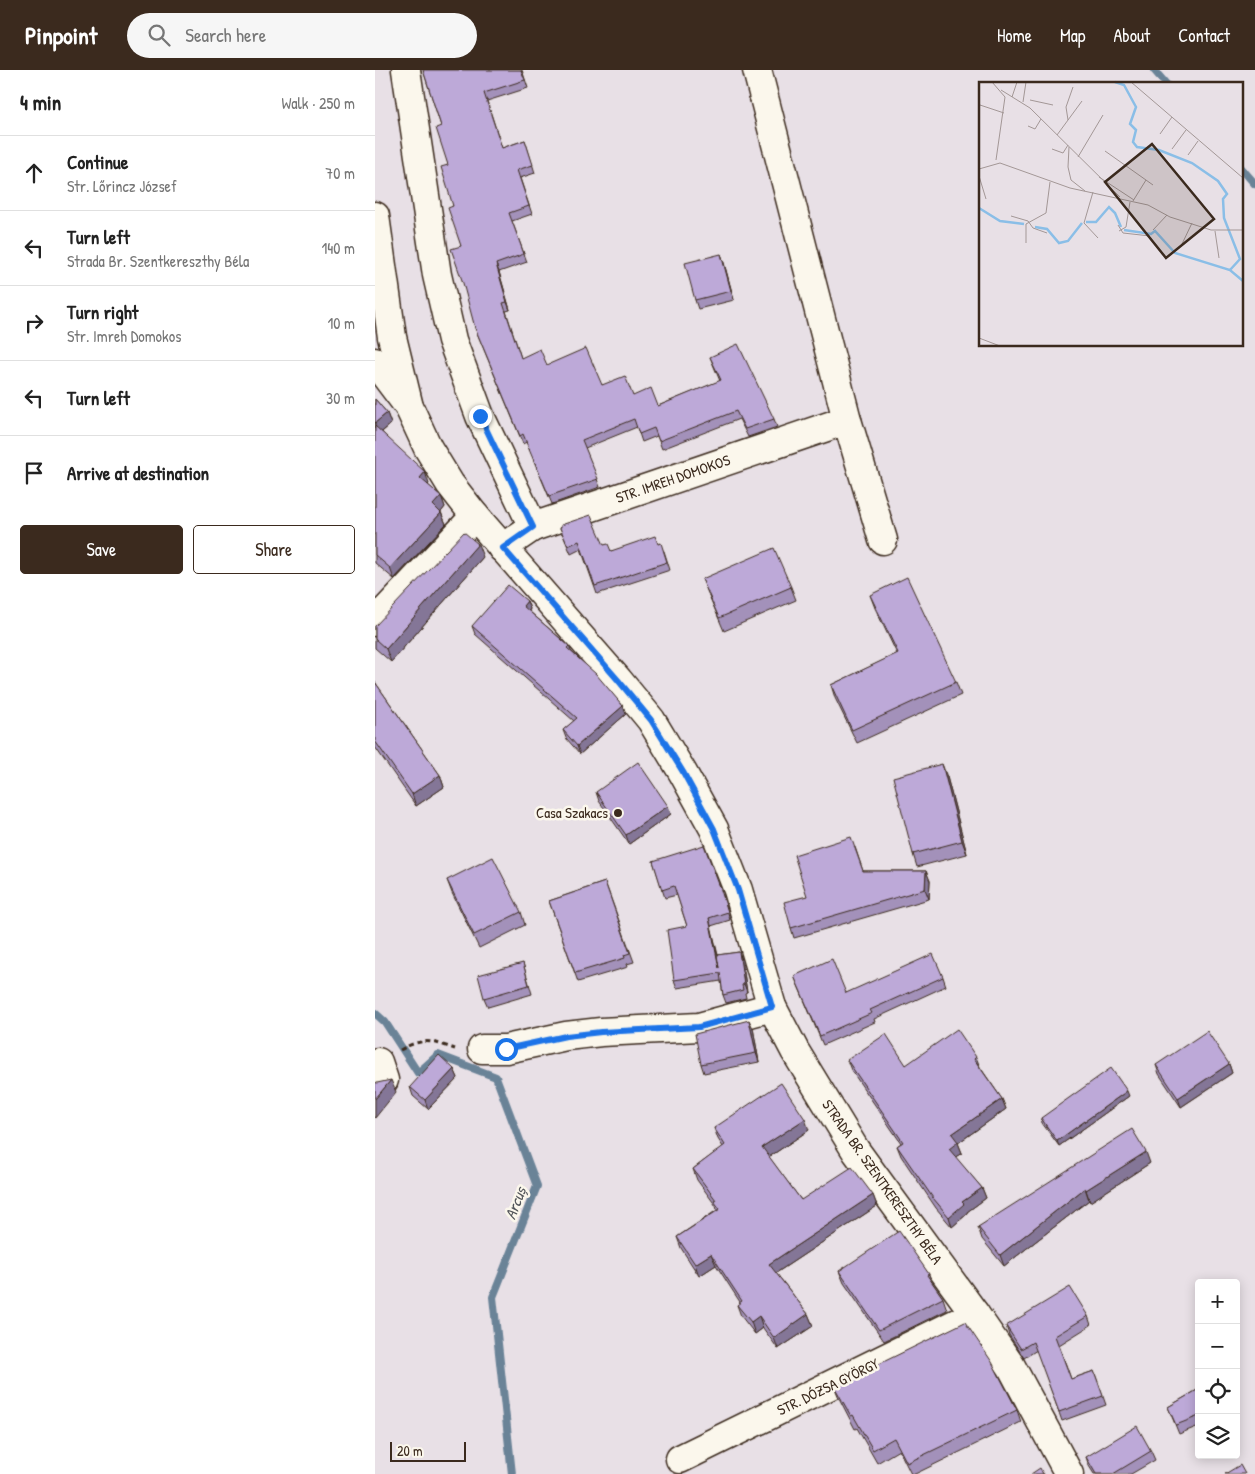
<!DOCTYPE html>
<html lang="en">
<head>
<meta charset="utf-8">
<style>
	:root { --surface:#fff; --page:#f6f6f6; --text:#222; --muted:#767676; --line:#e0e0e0; --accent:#3b2a1e }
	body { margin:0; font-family:"Patrick Hand",sans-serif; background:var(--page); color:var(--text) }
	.controls { position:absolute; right:15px; bottom:15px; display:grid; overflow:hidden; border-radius:5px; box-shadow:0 2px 12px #0003 }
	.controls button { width:45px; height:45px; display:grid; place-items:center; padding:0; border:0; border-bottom:1px solid var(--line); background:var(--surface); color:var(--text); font:25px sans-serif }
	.scale { position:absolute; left:15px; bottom:12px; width:76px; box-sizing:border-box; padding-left:5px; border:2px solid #3b2a1e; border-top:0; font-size:14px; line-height:18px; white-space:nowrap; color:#3b2a1e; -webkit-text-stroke:4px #fbf7ec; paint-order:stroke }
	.stop { position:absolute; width:15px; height:15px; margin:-11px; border:4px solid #1a73e8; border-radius:50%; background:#fff }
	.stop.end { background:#1a73e8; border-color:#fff; box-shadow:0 1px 5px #0008 }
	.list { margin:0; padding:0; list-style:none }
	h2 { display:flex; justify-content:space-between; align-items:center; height:65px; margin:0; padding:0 20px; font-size:21px }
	h2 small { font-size:16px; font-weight:400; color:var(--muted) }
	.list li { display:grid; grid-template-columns:32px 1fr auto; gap:15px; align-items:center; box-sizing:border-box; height:75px; padding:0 20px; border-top:1px solid var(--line) }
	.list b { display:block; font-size:19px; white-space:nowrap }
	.list p { margin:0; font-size:16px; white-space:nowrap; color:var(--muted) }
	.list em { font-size:16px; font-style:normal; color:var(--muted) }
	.actions { display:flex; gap:10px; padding:15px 20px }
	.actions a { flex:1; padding:11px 0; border:1px solid var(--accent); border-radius:5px; text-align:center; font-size:18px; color:var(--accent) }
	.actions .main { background:var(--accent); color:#fff }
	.icon { flex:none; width:28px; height:28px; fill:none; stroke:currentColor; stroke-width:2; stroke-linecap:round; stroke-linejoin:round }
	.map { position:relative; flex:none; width:880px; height:1404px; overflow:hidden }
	header { display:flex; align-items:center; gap:30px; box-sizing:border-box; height:70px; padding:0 25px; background:var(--accent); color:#fff }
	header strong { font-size:24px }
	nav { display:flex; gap:28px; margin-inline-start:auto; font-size:18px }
	.search { width:350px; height:45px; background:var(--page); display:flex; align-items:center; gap:12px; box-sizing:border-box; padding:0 18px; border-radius:28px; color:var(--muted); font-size:19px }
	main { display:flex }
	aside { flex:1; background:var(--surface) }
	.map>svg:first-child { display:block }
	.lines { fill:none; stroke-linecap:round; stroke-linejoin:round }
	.stream { stroke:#6a8397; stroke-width:8 }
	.street-casing { stroke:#3b2a1e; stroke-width:31 }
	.secondary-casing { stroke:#3b2a1e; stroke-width:31 }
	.path { stroke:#3b2a1e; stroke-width:3; stroke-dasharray:5 4; stroke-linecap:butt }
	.street { stroke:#fbf7ec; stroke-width:28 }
	.secondary { stroke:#fbf7ec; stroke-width:28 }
	.wall { fill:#a391ba; stroke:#3b2a1e }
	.shaded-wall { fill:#847697; stroke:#3b2a1e }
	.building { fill:#bda9d8; stroke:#3b2a1e }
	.route { stroke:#1a73e8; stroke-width:6 }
	.poi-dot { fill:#3b2a1e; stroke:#fbf7ec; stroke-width:2 }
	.labels { text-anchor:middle; stroke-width:5; stroke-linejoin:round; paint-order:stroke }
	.street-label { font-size:15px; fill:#3b2a1e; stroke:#fbf7ec }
	.poi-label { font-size:15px; fill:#3b2a1e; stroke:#fbf7ec; text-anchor:end }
	.water-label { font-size:16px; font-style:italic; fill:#53565a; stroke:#fbf7ec }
	.inset-river { fill:none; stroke:#8abee7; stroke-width:2.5 }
	.inset-road { fill:none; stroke:#a39796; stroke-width:1 }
	.view { fill:#3b2a1e; fill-opacity:0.15; stroke:#3b2a1e; stroke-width:2.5 }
	.inset-edge { fill:none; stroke:#3b2a1e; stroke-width:2.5 }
</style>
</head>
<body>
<header>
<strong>Pinpoint</strong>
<div class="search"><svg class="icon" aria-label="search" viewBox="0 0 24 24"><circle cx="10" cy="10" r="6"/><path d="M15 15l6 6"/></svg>Search here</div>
<nav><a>Home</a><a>Map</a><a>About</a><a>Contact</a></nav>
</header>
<main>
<aside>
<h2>4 min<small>Walk · 250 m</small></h2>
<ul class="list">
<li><svg class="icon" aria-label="ahead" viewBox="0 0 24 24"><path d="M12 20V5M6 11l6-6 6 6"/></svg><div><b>Continue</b><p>Str. Lőrincz József</p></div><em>70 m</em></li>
<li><svg class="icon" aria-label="left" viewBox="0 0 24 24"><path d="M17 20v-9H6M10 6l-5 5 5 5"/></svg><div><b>Turn left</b><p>Strada Br. Szentkereszthy Béla</p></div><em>140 m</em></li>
<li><svg class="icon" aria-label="right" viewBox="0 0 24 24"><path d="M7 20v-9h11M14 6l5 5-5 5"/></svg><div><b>Turn right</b><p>Str. Imreh Domokos</p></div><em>10 m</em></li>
<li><svg class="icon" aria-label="left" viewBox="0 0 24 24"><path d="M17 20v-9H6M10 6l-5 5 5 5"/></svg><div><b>Turn left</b></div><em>30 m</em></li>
<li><svg class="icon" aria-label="arrive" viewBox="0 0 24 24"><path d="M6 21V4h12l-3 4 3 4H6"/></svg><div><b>Arrive at destination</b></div></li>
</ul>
<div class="actions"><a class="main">Save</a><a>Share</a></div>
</aside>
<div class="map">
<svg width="880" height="1404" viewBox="0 0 880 1404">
	<rect width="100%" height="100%" fill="#e8e0e6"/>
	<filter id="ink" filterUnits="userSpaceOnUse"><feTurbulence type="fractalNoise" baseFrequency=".02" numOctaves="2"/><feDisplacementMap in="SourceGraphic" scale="10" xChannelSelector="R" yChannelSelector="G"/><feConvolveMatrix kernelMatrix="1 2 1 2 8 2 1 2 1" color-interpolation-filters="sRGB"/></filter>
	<g filter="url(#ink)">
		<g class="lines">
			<g class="stream">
				<polyline points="779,0 791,14"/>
				<polyline points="866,98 880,114"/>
				<polyline points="0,943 10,952 43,1003 63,985 121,1007 162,1116 118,1227 137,1404"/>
			</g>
			<g class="street-casing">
				<g id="street">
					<polyline points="31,0 62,205 77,270 105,346 158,457"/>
					<polyline points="382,0 472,350 508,470"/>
					<polyline points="0,292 34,337"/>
					<polyline points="127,478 158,457 472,350"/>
					<polyline points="0,552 100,446"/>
					<polyline points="107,979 131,979 191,966 226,962 324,957 397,937"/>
					<polyline points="0,993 3,992 9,1010"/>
					<polyline points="305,1389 600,1244"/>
				</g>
			</g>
			<g class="secondary-casing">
				<polyline id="secondary" points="0,146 17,267 34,337 53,378 75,414 100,446 243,610 276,650 308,703 339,759 363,820 397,937 420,981 481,1081 600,1244 636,1296 694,1404"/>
			</g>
			<path class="path" d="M25,980C48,967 57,971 80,979"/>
			<use href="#street" class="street"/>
			<use href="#secondary" class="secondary"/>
		</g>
		<g class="wall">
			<polygon points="48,0 147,0 153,18 112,31 127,78 150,70 160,103 145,108 157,144 137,151 152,192 124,202 135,240 131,241 146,288 172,295 258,326 283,336 345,311 335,287 399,349 402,357 373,367 364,349 287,379 282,366 267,372 262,357 210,378 225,417 177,434 151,372 148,374 100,258 86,176 78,136 73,95 66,56"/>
			<polygon points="346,184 349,193 359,230 323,239 320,230"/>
			<polygon points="0,329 12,343 16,354 7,362 54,414 53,415 66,426 70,437 66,442 71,454 19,509 0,493"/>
			<polygon points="185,458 229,475 236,481 283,474 289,481 295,500 222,524 206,479 196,484"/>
			<polygon points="108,487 16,592 0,578 0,556"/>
			<polygon points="327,509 416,517 421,530 349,561"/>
			<polygon points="495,525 581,612 586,625 482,673 460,628 456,615 522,584 500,538"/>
			<polygon points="152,531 155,539 154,541 194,576 196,581 248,636 251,644 205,684 191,668 188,660 199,651 100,564 97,556"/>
			<polygon points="0,612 65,705 69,717 41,736 0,677"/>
			<polygon points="572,707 592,784 542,797 538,784"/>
			<polygon points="221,722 296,744 254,774 224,731"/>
			<polygon points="480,777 488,801 551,801 555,811 554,829 419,868 416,858 432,826"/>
			<polygon points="278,791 348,825 355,850 336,856 343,885 364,882 367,890 372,922 370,923 371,928 351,933 348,925 346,911 302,918 299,910 312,856 302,825 290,828"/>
			<polygon points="72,810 146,842 150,855 104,878 77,823"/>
			<polygon points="230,812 259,892 252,894 253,897 203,912 174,831"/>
			<polygon points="148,893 157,924 113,937 109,928"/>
			<polygon points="419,906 471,923 568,907 571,916 499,949 500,952 448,975"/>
			<polygon points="378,958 384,992 329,1003 326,994"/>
			<polygon points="472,990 531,995 605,997 627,1029 631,1039 583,1073 587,1083 580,1087 607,1118 611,1128 592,1142 592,1144 577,1157 561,1138 526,1086 522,1076 526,1073 476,1000"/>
			<polygon points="854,994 857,1003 806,1037 784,1004 781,995"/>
			<polygon points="79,999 83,1008 53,1039 38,1026 35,1017"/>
			<polygon points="754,1026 684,1076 667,1053 666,1048"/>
			<polygon points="339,1058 434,1060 394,1087 426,1130 498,1125 502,1136 401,1203 433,1244 438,1256 403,1279 388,1258 380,1264 366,1246 362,1235 365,1232 341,1195 324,1206 306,1178 302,1167 342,1140 341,1136 322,1110 318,1099 348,1077 343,1069"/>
			<polygon points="775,1093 715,1132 714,1130 629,1196 607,1169 603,1157"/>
			<polygon points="464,1201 554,1204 556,1211 568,1228 572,1240 509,1271 469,1213"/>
			<polygon points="713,1246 716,1255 684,1275 696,1309 719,1301 731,1335 687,1351 662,1280 649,1288 634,1265 631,1256"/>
			<polygon points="459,1316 642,1340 646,1352 540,1404 536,1404 524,1380 502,1393 482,1358 480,1359 464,1328"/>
			<polygon points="824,1319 824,1356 804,1364 793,1337"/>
			<polygon points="776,1381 780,1390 756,1404 719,1404 714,1396 711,1387"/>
		</g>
		<g class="shaded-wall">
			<polygon points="346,184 349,193 359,230 356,221"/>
			<polygon points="121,194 124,202 135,240 132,232"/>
			<polygon points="12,343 16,354 2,366 0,360 0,353"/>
			<polygon points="50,402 54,414 49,419 45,408"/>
			<polygon points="66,426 70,437 62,447 58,435"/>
			<polygon points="66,443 71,454 19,509 15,498"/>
			<polygon points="103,474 108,487 16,592 11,579"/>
			<polygon points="152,531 155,539 151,544 148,536"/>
			<polygon points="248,636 251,644 205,684 202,676"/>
			<polygon points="567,694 572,707 592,784 587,771"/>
			<polygon points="65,705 69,717 41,736 37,724"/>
			<polygon points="293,736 296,744 254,774 251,765"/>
			<polygon points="551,801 555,811 554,829 550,819"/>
			<polygon points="334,848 336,856 347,906 344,898"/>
			<polygon points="364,882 367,890 372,922 369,914"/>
			<polygon points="374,950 378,958 384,992 381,983"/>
			<polygon points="601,987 605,997 599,989"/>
			<polygon points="854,994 857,1003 806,1037 803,1028"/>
			<polygon points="79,999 83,1008 53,1039 50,1030"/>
			<polygon points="16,1010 21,1022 0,1048 0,1029"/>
			<polygon points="752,1021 754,1026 684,1076 682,1071"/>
			<polygon points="627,1029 631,1039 583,1073 587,1083 577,1089 574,1079 577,1064"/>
			<polygon points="430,1049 434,1060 391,1089 387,1077"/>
			<polygon points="771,1082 775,1093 715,1132 711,1120"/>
			<polygon points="607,1118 611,1128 592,1142 592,1144 577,1157 574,1147 587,1132"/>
			<polygon points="710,1118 714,1130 629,1196 625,1185"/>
			<polygon points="498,1125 502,1136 398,1205 394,1194"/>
			<polygon points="336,1184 341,1195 324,1206 320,1194"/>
			<polygon points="433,1244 438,1256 403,1279 399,1268"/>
			<polygon points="384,1246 388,1258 380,1264 376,1252"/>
		</g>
		<g class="building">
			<polygon points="48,0 146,0 150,10 109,23 127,78 150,70 158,95 142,100 154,136 134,143 149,184 121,194 132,232 128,233 146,288 165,279 172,295 211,278 227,315 250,306 258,326 276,318 283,336 346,310 335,287 363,274 399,349 370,359 361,341 284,371 279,358 264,364 259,349 207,370 223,409 174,426 148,364 145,366 100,258 88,213 76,179 86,176 73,138 78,136 66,97 73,95 61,58 66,56"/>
			<polygon points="346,184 356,221 320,230 310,193"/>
			<polygon points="0,329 12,343 0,353"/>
			<polygon points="0,356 50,402 45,408 66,426 58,435 66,443 15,498 0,485"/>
			<polygon points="216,445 229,475 233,474 236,481 280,466 283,474 286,473 292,492 220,516 204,471 193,476 185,458 186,457 186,455"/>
			<polygon points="89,462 103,474 11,579 0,569 0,556"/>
			<polygon points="399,478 416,517 344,548 327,509"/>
			<polygon points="532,507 581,612 477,660 456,615 523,583 495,525"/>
			<polygon points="133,515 152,531 148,536 194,576 192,578 221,604 248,636 202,676 188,660 202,648 97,556"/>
			<polygon points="0,612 65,705 37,724 0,671"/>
			<polygon points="263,692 293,736 251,765 221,722"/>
			<polygon points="567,694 587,771 538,784 518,707"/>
			<polygon points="476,767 488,801 551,801 550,819 416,858 409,832 432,826 419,785"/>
			<polygon points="329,775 345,817 353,842 334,848 344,898 342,885 364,882 369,914 367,915 368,920 348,925 345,903 299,910 292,860 312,856 299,816 287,820 278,791"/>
			<polygon points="118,787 146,842 99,865 72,810"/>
			<polygon points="230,812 255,883 249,885 250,888 200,903 174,831"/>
			<polygon points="558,884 568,907 495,940 497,943 445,966 419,906 457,889 471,923"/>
			<polygon points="148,893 154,915 109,928 103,905"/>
			<polygon points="374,950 381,983 326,994 320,964"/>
			<polygon points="582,959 601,987 599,989 627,1029 577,1064 583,1072 574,1079 607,1118 587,1132 589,1134 574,1147 558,1128 522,1076 528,1072 472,990 511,964 531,995"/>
			<polygon points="832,961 854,994 803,1028 781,995"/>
			<polygon points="64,985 79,999 50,1030 35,1017"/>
			<polygon points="736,998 752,1021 682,1071 666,1048"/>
			<polygon points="16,1010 0,1029 0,1012 2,1013"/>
			<polygon points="406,1013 430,1049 387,1077 426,1130 477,1097 498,1125 394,1194 433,1244 399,1268 384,1246 376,1252 362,1235 367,1231 336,1184 320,1194 302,1167 345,1139 339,1131 341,1130 318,1099 350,1075 339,1058"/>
			<polygon points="757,1059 771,1082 711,1120 710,1118 625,1185 603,1157"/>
			<polygon points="524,1161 554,1204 552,1205 568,1228 504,1260 464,1201"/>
			<polygon points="695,1217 713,1246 680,1266 696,1309 719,1301 728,1326 684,1342 658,1272 646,1279 631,1256"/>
			<polygon points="590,1252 617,1292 642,1340 532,1393 519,1368 498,1380 478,1345 476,1346 459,1316"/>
			<polygon points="824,1319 824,1346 801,1355 793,1337"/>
			<polygon points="762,1356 776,1381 738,1404 721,1404 711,1387"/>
			<polygon points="865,1395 870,1404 850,1404"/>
			<polygon points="665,1398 668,1404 656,1404"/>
		</g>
	</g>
	<g class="lines" filter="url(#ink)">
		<polyline class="route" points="105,346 158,457 128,478 243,610 276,650 308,702 339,759 363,820 397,937 324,957 226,962 191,966 131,979"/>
	</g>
	<circle class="poi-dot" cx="243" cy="743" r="5"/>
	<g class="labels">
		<g class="street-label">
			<text transform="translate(298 409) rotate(-19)" y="5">STR. IMREH DOMOKOS</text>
			<text transform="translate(507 1112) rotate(55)" y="5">STRADA BR. SZENTKERESZTHY BÉLA</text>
			<text transform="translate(453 1317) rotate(-26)" y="5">STR. DÓZSA GYÖRGY</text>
		</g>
		<g class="poi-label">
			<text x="233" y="748">Casa Szakacs</text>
		</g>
		<g class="water-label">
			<text transform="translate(140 1133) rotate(-69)" y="6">Arcuș</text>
		</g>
	</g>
	<g transform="translate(604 12)">
		<rect width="264" height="264" fill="#e8e0e6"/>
		<path class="inset-river" d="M136,0L145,3L157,25L151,42L157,48L154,60L158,65L180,68L213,81L239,99L248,112L244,117L245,136L261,177L251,188M0,126L21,139L45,142M107,140H117L130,125L136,131L142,145M56,145L68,147L80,161L89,159L103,141M145,148L172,152L176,149L196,171L251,188L264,199"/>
		<path class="inset-road" d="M13,0L26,15M152,0L264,96M22,8L51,26L141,115M33,15L38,0M51,18L74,23M44,20L47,0M1,23L25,31M89,38L87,25L94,5M49,44L56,47L62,37M181,52L193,35M78,53L103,19M90,65L89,85L92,98L106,109M73,67L84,71L89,63M193,67L207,48M126,69L174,103M209,73L219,59M99,75L124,33M17,78L26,15M0,87L21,81L91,106L169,123L191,135L232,148H264M0,94L7,117M120,95L155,118M114,110L105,141L119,156M154,119L167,98M32,134L49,139L54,146L68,151M139,143L144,151L171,154M174,148L188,133M140,149L147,145L151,120M236,149L240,176M47,161V142L67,131L71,100M203,162L213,141M0,256L21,264"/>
		<path class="view" d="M173,62L235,137L187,176L126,100Z"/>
		<rect width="264" height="264" class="inset-edge"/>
	</g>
</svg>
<div class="controls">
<button>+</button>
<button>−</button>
<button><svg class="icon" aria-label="locate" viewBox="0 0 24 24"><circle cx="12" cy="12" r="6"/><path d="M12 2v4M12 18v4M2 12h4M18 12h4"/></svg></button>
<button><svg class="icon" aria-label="layers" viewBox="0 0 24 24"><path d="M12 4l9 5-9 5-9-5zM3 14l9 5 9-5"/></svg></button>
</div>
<div class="scale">20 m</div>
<div class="stop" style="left:131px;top:979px"></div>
<div class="stop end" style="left:105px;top:346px"></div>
</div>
</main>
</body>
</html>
